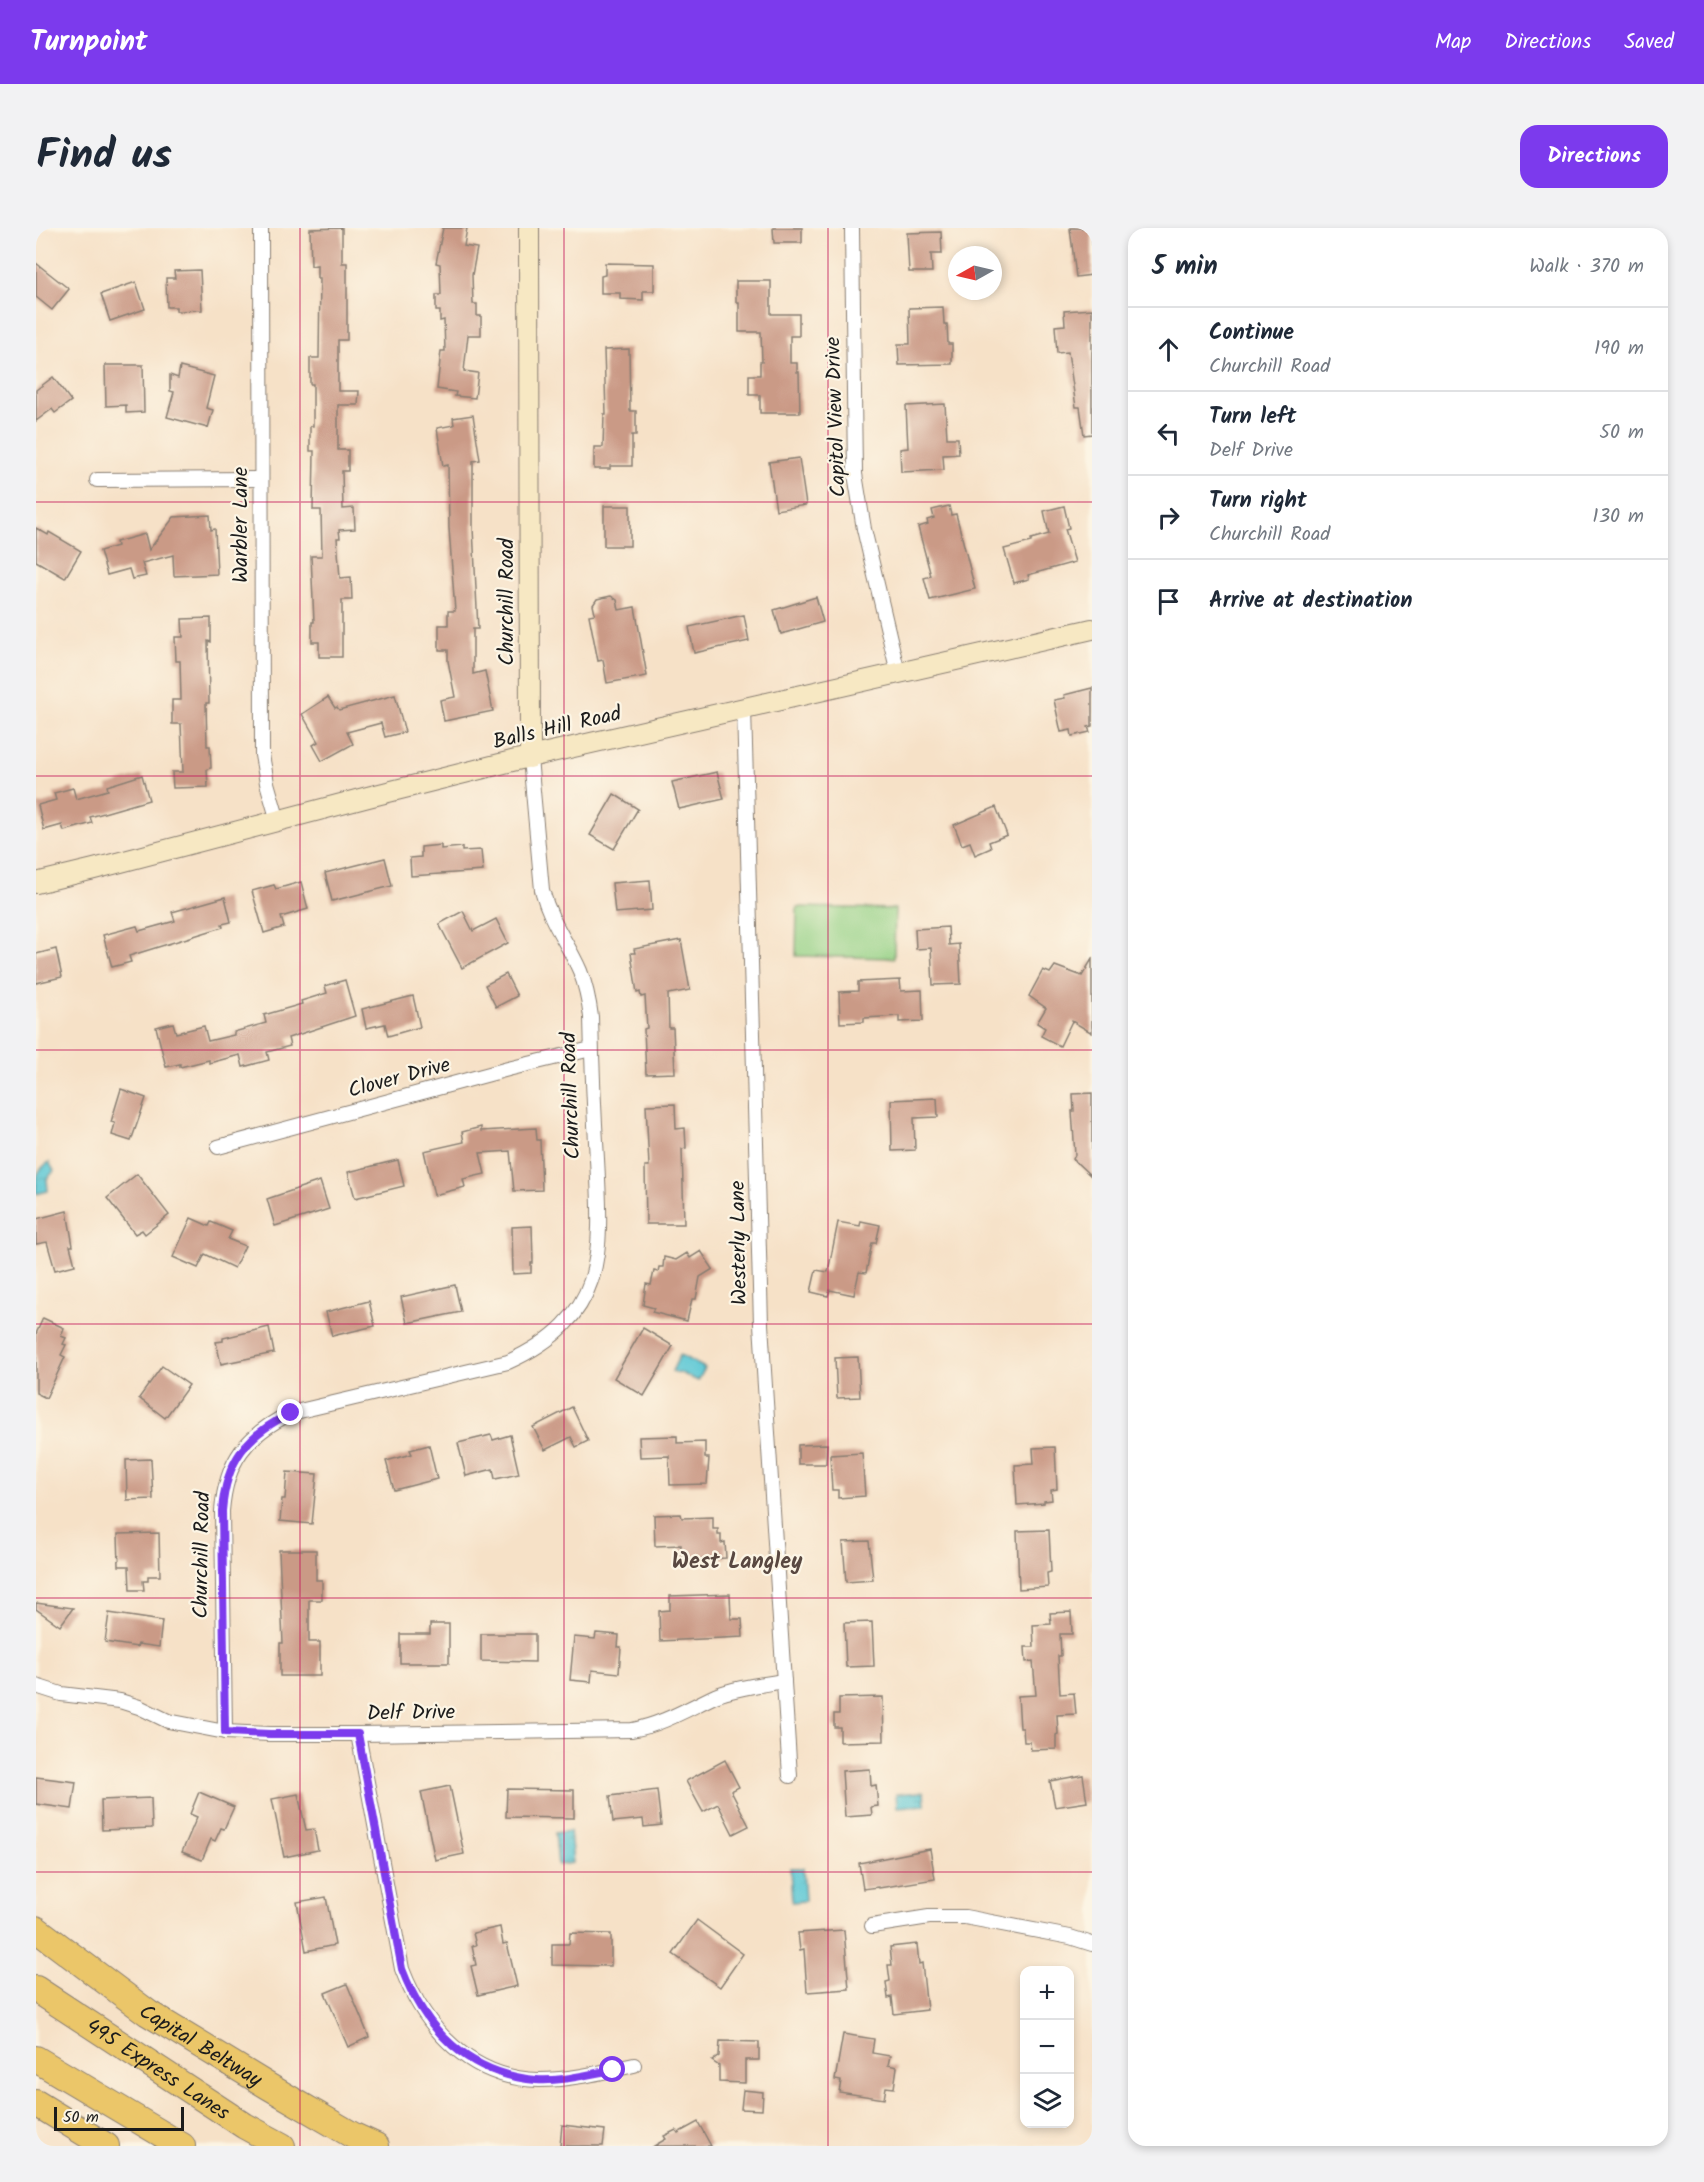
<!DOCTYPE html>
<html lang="en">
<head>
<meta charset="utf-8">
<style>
	:root { --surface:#fff; --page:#f2f2f3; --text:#1f2937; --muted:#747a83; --line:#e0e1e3; --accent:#7c3aed }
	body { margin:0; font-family:Kalam,sans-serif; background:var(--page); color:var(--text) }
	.controls { position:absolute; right:18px; bottom:18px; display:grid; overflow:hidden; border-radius:12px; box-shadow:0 3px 9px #0003 }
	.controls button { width:54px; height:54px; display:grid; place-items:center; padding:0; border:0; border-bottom:2px solid var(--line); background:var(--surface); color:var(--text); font:30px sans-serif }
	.compass { position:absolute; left:912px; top:18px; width:54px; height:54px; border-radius:50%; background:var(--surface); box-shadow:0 3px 9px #0003; rotate:262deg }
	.scale { position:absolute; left:18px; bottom:15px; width:130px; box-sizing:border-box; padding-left:6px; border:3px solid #1c1c1c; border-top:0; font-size:16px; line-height:21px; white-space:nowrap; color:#1c1c1c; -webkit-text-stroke:4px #fcf5e5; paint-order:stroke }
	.stop { position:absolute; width:18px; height:18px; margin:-14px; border:4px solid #7c3aed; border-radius:50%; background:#fff }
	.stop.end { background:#7c3aed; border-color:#fff; box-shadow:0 2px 6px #0008 }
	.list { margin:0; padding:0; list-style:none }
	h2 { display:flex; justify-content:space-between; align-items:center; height:78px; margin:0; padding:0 24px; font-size:26px }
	h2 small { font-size:20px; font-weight:400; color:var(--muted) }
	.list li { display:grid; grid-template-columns:39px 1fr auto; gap:18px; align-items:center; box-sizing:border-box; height:84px; padding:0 24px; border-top:2px solid var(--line) }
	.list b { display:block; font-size:22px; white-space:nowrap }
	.list p { margin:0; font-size:20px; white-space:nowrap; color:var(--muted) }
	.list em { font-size:20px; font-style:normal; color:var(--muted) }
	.icon { flex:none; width:33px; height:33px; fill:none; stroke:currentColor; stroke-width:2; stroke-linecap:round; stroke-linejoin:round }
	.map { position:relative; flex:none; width:1056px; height:1918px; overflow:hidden; border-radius:18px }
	header { display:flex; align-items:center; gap:36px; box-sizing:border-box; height:84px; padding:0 30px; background:var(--accent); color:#fff }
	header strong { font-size:28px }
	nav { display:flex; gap:33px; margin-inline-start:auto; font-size:21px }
	.intro { display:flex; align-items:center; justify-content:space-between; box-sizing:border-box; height:144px; padding:0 36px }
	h1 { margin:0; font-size:42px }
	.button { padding:15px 27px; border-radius:18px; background:var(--accent); color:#fff; font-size:21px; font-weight:700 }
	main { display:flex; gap:36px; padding:0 36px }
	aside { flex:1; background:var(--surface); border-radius:18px; box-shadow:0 3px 9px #0003 }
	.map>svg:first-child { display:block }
	.pitch { fill:#95d186; stroke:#587651; stroke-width:1.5 }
	.water { fill:url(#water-ripples); stroke:#3c7278; stroke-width:1.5 }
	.building { fill:#ca9a86 }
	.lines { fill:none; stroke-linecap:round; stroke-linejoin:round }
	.street-casing { stroke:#897e72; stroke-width:16 }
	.secondary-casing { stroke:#897e72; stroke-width:22 }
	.highway-casing { stroke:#897e72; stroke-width:28 }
	.street { stroke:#fff; stroke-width:14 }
	.secondary { stroke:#f7e8c3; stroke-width:20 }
	.highway { stroke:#ebc669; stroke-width:26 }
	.route { stroke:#7c3aed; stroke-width:8 }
	.grid { fill:none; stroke:#c2185b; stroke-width:1.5; stroke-opacity:0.55 }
	.labels { text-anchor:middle; stroke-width:4.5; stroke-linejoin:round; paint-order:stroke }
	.street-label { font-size:21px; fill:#1c1c1c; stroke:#fcf5e5 }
	.neighbourhood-label { font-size:22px; font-weight:bold; fill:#594841; stroke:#fcf5e5 }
</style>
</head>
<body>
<header>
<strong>Turnpoint</strong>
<nav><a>Map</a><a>Directions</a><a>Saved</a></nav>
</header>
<div class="intro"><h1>Find us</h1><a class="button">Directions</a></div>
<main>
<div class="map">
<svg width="1056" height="1918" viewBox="0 0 1056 1918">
	<defs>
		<pattern id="water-ripples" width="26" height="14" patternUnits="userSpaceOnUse" patternTransform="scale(1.5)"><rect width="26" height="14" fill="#5cc8d5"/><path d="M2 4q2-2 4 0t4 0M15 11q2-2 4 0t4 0" fill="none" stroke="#4fabb6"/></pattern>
	</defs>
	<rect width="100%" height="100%" fill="#fcf5e5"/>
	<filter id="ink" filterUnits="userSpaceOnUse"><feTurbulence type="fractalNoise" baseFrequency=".0167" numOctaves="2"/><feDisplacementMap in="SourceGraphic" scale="12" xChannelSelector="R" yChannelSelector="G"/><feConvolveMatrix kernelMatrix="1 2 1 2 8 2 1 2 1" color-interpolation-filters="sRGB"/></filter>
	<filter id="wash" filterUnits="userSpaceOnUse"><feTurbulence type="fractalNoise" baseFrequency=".008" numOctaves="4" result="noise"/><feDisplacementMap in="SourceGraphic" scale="24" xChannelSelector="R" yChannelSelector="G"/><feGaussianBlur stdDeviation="1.35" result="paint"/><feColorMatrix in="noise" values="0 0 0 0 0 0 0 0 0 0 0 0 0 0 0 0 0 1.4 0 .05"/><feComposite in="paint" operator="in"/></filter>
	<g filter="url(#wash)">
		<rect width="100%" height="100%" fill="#f6e1c7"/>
		<polygon class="pitch" points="761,679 859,681 858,730 760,728"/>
		<g class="water">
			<path d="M13,934L18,943L11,951L12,963L0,966C0,948 0,943 13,934Z"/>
			<polygon points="644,1127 669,1140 662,1153 643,1144 641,1145 636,1143"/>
			<polygon points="888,1564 889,1577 861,1579 860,1566"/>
			<polygon points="534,1603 537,1635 522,1637 519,1605"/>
			<polygon points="754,1640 767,1640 769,1673 756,1674"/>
		</g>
		<g id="blocks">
			<g class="building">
				<polygon points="306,0 306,35 311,35 311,112 302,112 302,163 323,163 322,177 302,177 302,222 312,222 312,243 306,243 307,281 318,280 319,301 303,302 304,310 301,310 304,350 315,349 316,372 306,372 306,429 283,429 283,414 276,414 276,394 278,394 275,328 286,328 285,282 277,282 278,223 274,223 274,198 277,198 277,156 274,156 274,130 283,130 284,50 281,50 281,37 275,38 274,1"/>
				<polygon points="407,0 431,0 428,18 441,20 436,47 437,76 441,76 441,88 445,88 445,107 432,107 428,143 442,145 439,170 419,168 420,164 401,161 405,123 409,123 408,92 404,93 404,83 400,83 400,67 405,67 404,36 400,35"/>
				<polygon points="737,0 766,0 766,15 738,15"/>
				<polygon points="1034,0 1056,0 1056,47 1040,49"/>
				<polygon points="905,4 906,26 895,26 896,44 873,44 871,5"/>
				<polygon points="0,35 33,61 16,82 0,69"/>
				<polygon points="569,35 618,36 618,63 607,63 607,72 584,71 584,65 565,65 565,48 569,47"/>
				<polygon points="164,42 166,82 140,83 140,79 131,79 130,50 139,50 138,43"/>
				<polygon points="700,53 735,53 735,86 763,86 763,108 754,108 754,135 761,135 761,144 763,144 764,185 724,185 724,167 713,167 713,147 724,147 724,134 726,134 725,104 703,104 703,74 700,74"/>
				<polygon points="100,54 109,81 74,93 65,66"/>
				<polygon points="907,79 908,96 911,96 912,116 916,116 916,136 863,137 862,116 874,116 873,80"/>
				<polygon points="1056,81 1056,206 1048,207 1044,179 1040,179 1032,124 1021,125 1019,98 1029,97 1028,83"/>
				<polygon points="593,121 594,183 600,183 600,207 596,207 596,238 574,238 574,241 558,241 558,219 567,219 568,186 570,186 568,122"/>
				<polygon points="69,137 107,137 108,184 90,185 90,177 70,178"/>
				<polygon points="144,139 178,148 170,180 177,182 172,200 131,189 138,164 134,163 134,147 142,150"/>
				<polygon points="17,149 35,173 19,185 16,181 0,193 0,162"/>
				<polygon points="909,176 911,210 922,210 923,226 907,227 908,242 865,244 864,221 872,220 870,178"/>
				<polygon points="437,187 444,232 437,233 437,300 442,401 437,401 437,446 449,443 457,483 408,493 404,472 419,469 412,433 412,422 403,422 403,397 412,397 412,383 419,383 413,300 412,237 407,238 401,200 418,197 417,190"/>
				<polygon points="763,230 770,277 740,282 733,234"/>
				<rect x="568" y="278" width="26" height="40"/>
				<polygon points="913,278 915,287 920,286 939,361 894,372 888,350 895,348 882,299 892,296 891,292 898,290 896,282"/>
				<polygon points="1028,278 1033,300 1029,301 1039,334 992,347 993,351 978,355 968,321 995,314 995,311 1013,306 1008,283"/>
				<polygon points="174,287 175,302 179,301 181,346 138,348 137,327 106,335 110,348 96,351 93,341 71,347 64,323 81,318 80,314 109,306 113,322 138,289"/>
				<polygon points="0,300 12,307 13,304 45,323 29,350 0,333"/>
				<polygon points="575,368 581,372 583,382 599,379 611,448 571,455 567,432 562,433 553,387 559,386 557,377 561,371"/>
				<polygon points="780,369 787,394 745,406 738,382"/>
				<polygon points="708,387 713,413 658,425 653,399"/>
				<polygon points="175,390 175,414 172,413 173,475 170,475 171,518 174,518 175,540 171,541 172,559 137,560 136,544 147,544 145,496 136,496 136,472 145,472 144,433 140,433 139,409 147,409 146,391"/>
				<polygon points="1056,460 1056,498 1052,499 1054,504 1036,508 1035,502 1025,504 1018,472 1029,470 1028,467"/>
				<polygon points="359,467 369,504 349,509 345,495 311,504 317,516 286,533 277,517 282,514 266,486 292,469 299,480 301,479 303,482"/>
				<polygon points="681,544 688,571 643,581 636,554"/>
				<polygon points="106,547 113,572 54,589 56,595 28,603 26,597 8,602 2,577 20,572 18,565 37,560 40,571 72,562 71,558"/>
				<polygon points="578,566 602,581 578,621 554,607"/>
				<polygon points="960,579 971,607 953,614 955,620 939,627 934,614 926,617 918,597"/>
				<polygon points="405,617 405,621 426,619 426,623 445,622 447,643 375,648 374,630 385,629 385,619"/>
				<polygon points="349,630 356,658 296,673 289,645"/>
				<polygon points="614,652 616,682 579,685 576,655"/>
				<polygon points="265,654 272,681 245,689 248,699 228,705 216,663 238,657 240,661"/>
				<polygon points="189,669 195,694 186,696 187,699 93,728 95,734 76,739 67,707 101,698 103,703 139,693 136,684"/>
				<polygon points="427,683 437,703 460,691 472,715 426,740 403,696"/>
				<polygon points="912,699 913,717 923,716 925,756 897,757 895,720 880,721 879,701"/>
				<polygon points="645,712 654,762 632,766 633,800 637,800 639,845 610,846 608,801 611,800 609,768 605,769 604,764 601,765 595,725 599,725 598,721"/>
				<polygon points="20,721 26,749 0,755 0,726"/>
				<polygon points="1056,731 1056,805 1036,793 1024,818 1005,808 1009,800 1001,795 1010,780 993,768 1007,742 1014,745 1019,738 1046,748"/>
				<polygon points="470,746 481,768 460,779 449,757"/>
				<polygon points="309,752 319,788 252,810 254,818 231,824 233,832 207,839 204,827 173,835 173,832 144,839 144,836 130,839 120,799 137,795 140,805 168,798 172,813 198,807 198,804 230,795 228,787 266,776 265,773 291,765 289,758"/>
				<polygon points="864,752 865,763 886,762 887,793 863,794 863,788 828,790 828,794 804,795 803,764 822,763 822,754"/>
				<polygon points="377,768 384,799 352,808 349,796 330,800 326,781"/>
				<polygon points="85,861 110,870 95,913 76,907 79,895 75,894"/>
				<polygon points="1056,865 1056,949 1037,931 1039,927 1036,883 1038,883 1037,866"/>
				<polygon points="901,870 902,889 878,890 879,922 856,923 855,872"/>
				<polygon points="639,876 640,901 649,900 650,920 646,921 648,996 610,996 609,938 613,938 610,877"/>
				<polygon points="445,899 445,903 500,900 501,912 504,912 506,962 478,963 474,923 444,925 449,946 427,951 429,959 398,967 388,923 428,914 426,904"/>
				<polygon points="362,932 368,958 319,970 312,944"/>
				<polygon points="101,946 133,987 109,1006 106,1002 99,1006 71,970"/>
				<polygon points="284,953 293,981 239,998 231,971"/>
				<polygon points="31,983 37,1018 34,1018 39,1037 19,1042 11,1014 0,1016 0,991"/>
				<polygon points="155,990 173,998 175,994 196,1003 192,1011 209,1018 198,1040 169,1026 162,1040 137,1029"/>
				<polygon points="825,993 844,997 840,1015 836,1015 830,1045 823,1044 818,1067 794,1062 792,1068 775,1064 780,1042 792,1044 802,994 824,998"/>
				<polygon points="496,998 497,1035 495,1035 495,1045 477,1046 476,999"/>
				<polygon points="665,1023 677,1041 664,1049 660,1071 656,1071 651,1093 616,1084 618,1080 607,1077 610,1056 615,1057 618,1043 622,1044 623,1039 627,1039 628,1029 640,1032 651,1025 654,1030"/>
				<polygon points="419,1057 425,1084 371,1095 365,1069"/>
				<polygon points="333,1073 339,1098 296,1108 290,1084"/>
				<polygon points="7,1090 28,1100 25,1108 30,1110 27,1116 30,1117 25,1127 29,1129 10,1170 0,1165 0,1106"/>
				<polygon points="233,1099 238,1125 185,1136 180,1114 187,1113 187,1110"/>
				<polygon points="607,1100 637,1118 608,1168 578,1150"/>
				<polygon points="822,1129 824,1169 801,1170 799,1130"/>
				<polygon points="126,1138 153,1157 129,1190 103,1170"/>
				<polygon points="536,1179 552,1213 540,1219 535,1209 509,1222 497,1199"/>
				<polygon points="455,1207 457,1212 474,1207 483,1246 459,1251 457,1241 430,1248 422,1215"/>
				<polygon points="641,1208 641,1215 669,1214 669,1230 673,1230 671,1256 634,1257 633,1228 604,1229 603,1209"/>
				<polygon points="791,1216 790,1236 762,1236 762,1217"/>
				<polygon points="393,1217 401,1251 358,1262 350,1233 376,1226 374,1222"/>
				<polygon points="1019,1219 1021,1261 1015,1262 1016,1272 1008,1273 1008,1275 981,1277 979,1237 998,1236 997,1220"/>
				<polygon points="826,1225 829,1268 802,1270 802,1262 796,1262 794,1227"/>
				<polygon points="115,1231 117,1271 91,1272 90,1232"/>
				<polygon points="251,1244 281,1246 276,1296 244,1293 246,1271 249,1271"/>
				<polygon points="645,1286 646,1290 677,1289 677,1301 682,1301 682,1307 685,1307 685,1315 689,1314 690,1330 646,1332 645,1317 619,1318 618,1287"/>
				<polygon points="1013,1302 1015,1344 1011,1345 1012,1359 983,1361 981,1303"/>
				<polygon points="123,1305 124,1348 112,1348 112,1353 107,1353 108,1362 94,1362 93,1338 83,1338 82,1306"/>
				<polygon points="833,1313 837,1352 810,1354 807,1314"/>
				<polygon points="243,1322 280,1322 280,1352 286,1352 286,1372 273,1372 273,1414 284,1414 284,1448 244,1448 244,1415 247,1415"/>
				<polygon points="694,1366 695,1391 706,1391 707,1409 624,1413 623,1383 634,1382 634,1368"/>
				<polygon points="0,1375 37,1380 24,1398 0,1381"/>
				<polygon points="1035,1384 1036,1406 1024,1406 1025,1428 1022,1428 1024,1466 1038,1465 1040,1486 1021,1487 1022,1506 1020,1507 1020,1521 995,1522 994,1514 988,1514 987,1500 984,1500 982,1468 1000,1467 997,1433 990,1434 989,1419 998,1419 997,1397 1015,1396 1014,1385"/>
				<polygon points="73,1385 126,1393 123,1419 102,1416 101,1419 69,1414"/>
				<polygon points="836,1394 838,1438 810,1439 808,1395"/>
				<polygon points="394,1396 413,1396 413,1435 364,1435 364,1406 394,1406"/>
				<polygon points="560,1405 583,1407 582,1419 585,1419 583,1445 556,1442 555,1454 534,1452 538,1409 559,1411"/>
				<polygon points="445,1406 499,1406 499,1434 445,1433"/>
				<polygon points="847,1469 848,1513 804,1514 804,1499 798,1499 798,1486 803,1486 803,1470"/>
				<polygon points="689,1532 703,1559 695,1563 713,1598 697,1606 682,1576 667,1584 650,1553"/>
				<polygon points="834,1541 835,1558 840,1557 842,1578 835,1579 836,1587 809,1589 806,1543"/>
				<polygon points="1047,1547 1051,1574 1019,1579 1014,1553"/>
				<polygon points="0,1549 40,1554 36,1581 0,1576"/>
				<polygon points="414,1558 428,1626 399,1632 385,1564"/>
				<polygon points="471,1561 538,1562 538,1590 470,1589"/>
				<polygon points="621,1562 625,1597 608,1599 607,1591 577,1594 574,1568"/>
				<polygon points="163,1564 198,1579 188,1601 185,1600 179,1613 175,1611 166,1632 146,1624 161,1589 154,1586"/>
				<polygon points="262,1566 270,1602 278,1601 282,1622 248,1629 236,1571"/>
				<polygon points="115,1570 116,1600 66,1602 65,1572"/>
				<polygon points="894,1621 899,1651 843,1660 842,1659 827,1661 823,1635"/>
				<polygon points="290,1669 299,1717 270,1723 261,1674"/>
				<polygon points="661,1692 707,1726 684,1759 637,1726"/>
				<polygon points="464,1699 467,1716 471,1715 481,1758 442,1767 435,1738 440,1737 436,1718 440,1717 437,1705"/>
				<polygon points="808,1702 813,1761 771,1764 768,1721 764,1722 762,1705"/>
				<polygon points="534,1705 575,1706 575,1738 516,1737 516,1716 533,1716"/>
				<polygon points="881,1716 883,1736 886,1735 891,1782 858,1786 856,1769 852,1770 850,1754 854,1753 852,1737 856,1737 854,1719"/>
				<polygon points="311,1756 333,1809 312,1819 289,1765"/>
				<polygon points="807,1806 838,1811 836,1825 854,1828 852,1837 861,1839 858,1860 850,1859 848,1871 803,1864 805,1853 799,1852"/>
				<polygon points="684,1813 723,1814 723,1832 709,1832 709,1855 683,1854 683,1838 676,1833 683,1828"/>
				<polygon points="707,1862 727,1864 726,1882 705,1881"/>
				<polygon points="662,1894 675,1918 618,1918 630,1911 628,1908 640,1902 642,1905"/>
				<polygon points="526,1897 569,1902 567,1918 524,1918"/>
			</g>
		</g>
	</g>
	<g filter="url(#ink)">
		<use href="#blocks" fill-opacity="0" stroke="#897e72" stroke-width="1.5"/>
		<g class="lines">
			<g class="street-casing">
				<g id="street">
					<polyline points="225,0 226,527 231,555 242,593"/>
					<polyline points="816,0 819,246 828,301 862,445"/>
					<polyline points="61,252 225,251"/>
					<polyline points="708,481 725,1096 754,1548"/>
					<polyline points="182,919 472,841 555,821"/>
					<path d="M0,1458L25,1466L84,1473L103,1479L132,1493L189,1504L234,1506H322L596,1502C627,1496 651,1481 679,1468C701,1459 725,1457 748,1453"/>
					<path d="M189,1504L186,1283C190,1233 210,1207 255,1185L472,1134C571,1089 566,1025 561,931C558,883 556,836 555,789C553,773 550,758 544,743C531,713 515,696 506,662L494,530"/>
					<path d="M322,1506L366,1741C389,1801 435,1851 503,1852C535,1852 567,1844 598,1837"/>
					<polyline points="836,1698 893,1689 929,1689 1034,1709 1056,1716"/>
				</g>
			</g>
			<g class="secondary-casing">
				<g id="secondary">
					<polyline points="493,0 494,530"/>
					<polyline points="0,655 58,641 332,569 476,533 1056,401"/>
				</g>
			</g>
			<g class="highway-casing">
				<g id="highway">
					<path id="s1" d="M0,1701L112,1785L232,1858L318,1908L340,1918"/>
					<path id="s2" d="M0,1761L209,1898L246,1918"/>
					<polyline points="0,1831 146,1918"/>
					<polyline points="0,1875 70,1918"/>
				</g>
			</g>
			<use href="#street" class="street"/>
			<use href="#secondary" class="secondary"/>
			<use href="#highway" class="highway"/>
		</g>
	</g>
	<g class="lines" filter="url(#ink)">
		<path class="route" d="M255,1185C210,1207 190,1233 186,1283L189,1504L234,1506H322L366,1741C389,1802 432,1846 500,1852C525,1854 552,1846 577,1842"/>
	</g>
	<path class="grid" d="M264,0V1918M528,0V1918M792,0V1918M0,274H1056M0,548H1056M0,822H1056M0,1096H1056M0,1370H1056M0,1644H1056"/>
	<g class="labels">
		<g class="street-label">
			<text transform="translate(799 189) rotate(-92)" y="7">Capitol View Drive</text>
			<text transform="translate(204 297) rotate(-90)" y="7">Warbler Lane</text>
			<text transform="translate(470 374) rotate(-90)" y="7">Churchill Road</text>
			<text transform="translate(521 499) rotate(-13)" y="7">Balls Hill Road</text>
			<text transform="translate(363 849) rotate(-15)" y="7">Clover Drive</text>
			<text transform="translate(534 868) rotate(-92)" y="7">Churchill Road</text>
			<text transform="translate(702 1015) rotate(-91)" y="7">Westerly Lane</text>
			<text transform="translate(165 1327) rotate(-89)" y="7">Churchill Road</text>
			<text transform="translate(375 1484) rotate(-1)" y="7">Delf Drive</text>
			<text dy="7" stroke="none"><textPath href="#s1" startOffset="202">Capital Beltway</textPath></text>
			<text dy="7" stroke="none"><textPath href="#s2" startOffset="146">495 Express Lanes</textPath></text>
		</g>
		<g class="neighbourhood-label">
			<text x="701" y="1340">West Langley</text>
		</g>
	</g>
</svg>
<div class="controls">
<button>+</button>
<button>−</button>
<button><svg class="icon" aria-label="layers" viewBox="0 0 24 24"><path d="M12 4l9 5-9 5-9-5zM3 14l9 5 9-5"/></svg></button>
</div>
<svg class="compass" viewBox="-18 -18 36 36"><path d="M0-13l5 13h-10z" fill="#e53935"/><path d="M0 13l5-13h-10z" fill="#747a83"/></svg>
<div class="scale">50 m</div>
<div class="stop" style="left:577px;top:1842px"></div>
<div class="stop end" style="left:255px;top:1185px"></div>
</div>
<aside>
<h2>5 min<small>Walk · 370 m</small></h2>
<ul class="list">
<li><svg class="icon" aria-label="ahead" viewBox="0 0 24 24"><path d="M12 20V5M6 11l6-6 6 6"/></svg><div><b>Continue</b><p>Churchill Road</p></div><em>190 m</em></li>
<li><svg class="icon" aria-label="left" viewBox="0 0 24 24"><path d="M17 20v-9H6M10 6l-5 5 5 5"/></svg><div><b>Turn left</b><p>Delf Drive</p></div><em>50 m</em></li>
<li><svg class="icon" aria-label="right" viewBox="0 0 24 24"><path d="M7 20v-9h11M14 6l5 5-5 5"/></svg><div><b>Turn right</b><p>Churchill Road</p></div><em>130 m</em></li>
<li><svg class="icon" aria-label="arrive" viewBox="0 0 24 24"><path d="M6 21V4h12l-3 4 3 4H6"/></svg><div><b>Arrive at destination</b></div></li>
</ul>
</aside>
</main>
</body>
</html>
